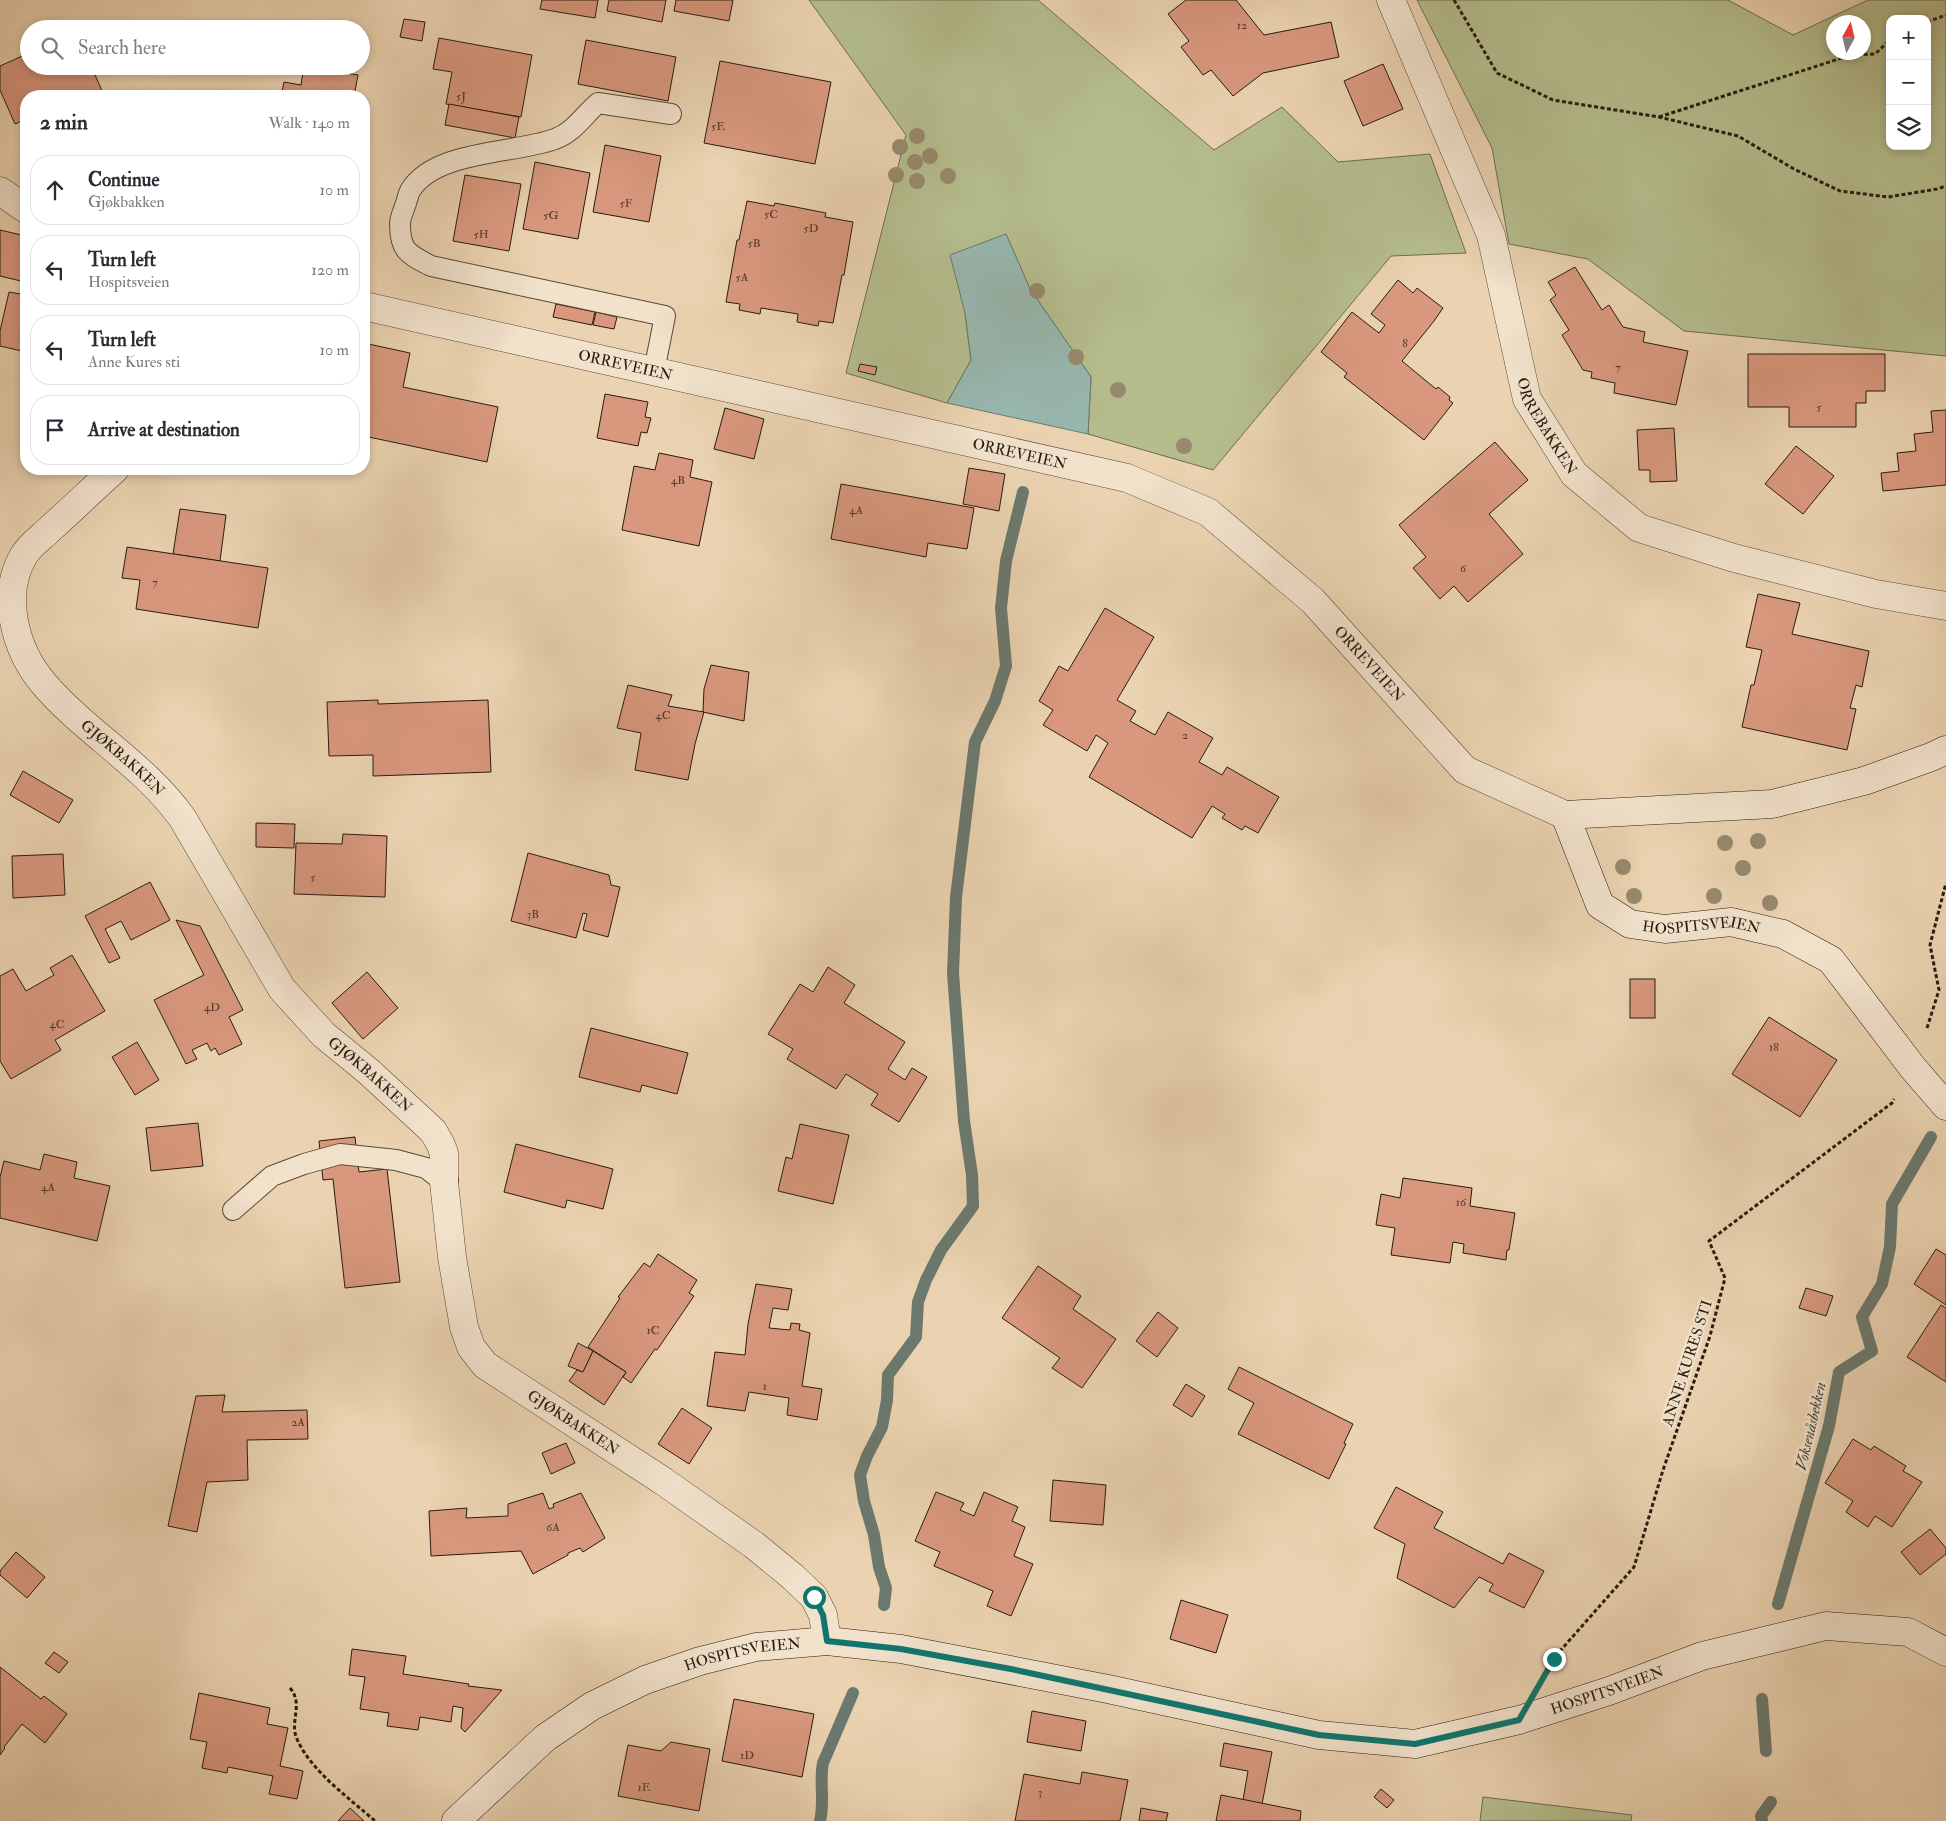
<!DOCTYPE html>
<html lang="en">
<head>
<meta charset="utf-8">
<style>
	:root { --surface:#fff; --page:#f2f2f3; --text:#2b2b33; --muted:#7c7c81; --line:#e1e1e2 }
	body { margin:0; font-family:"IM FELL Double Pica",serif; background:var(--page); color:var(--text) }
	.controls { position:absolute; right:15px; top:15px; display:grid; overflow:hidden; border-radius:10px; box-shadow:0 2px 8px #0003 }
	.controls button { width:45px; height:45px; display:grid; place-items:center; padding:0; border:0; border-bottom:1px solid var(--line); background:var(--surface); color:var(--text); font:25px sans-serif }
	.compass { position:absolute; left:1826px; top:15px; width:45px; height:45px; border-radius:50%; background:var(--surface); box-shadow:0 2px 8px #0003; rotate:8deg }
	.stop { position:absolute; width:15px; height:15px; margin:-11px; border:4px solid #0f766e; border-radius:50%; background:#fff }
	.stop.end { background:#0f766e; border-color:#fff; box-shadow:0 1px 5px #0008 }
	.list { margin:0; padding:0; list-style:none }
	h2 { display:flex; justify-content:space-between; align-items:center; height:65px; margin:0; padding:0 20px; font-size:21px }
	h2 small { font-size:16px; font-weight:400; color:var(--muted) }
	.list li { display:grid; grid-template-columns:32px 1fr auto; gap:15px; align-items:center; box-sizing:border-box; height:70px; margin:0 10px 10px; padding:0 10px; border:1px solid var(--line); border-radius:20px }
	.list b { display:block; font-size:19px; white-space:nowrap }
	.list p { margin:0; font-size:16px; white-space:nowrap; color:var(--muted) }
	.list em { font-size:16px; font-style:normal; color:var(--muted) }
	.icon { flex:none; width:28px; height:28px; fill:none; stroke:currentColor; stroke-width:2; stroke-linecap:round; stroke-linejoin:round }
	.map { position:relative; flex:none; width:1946px; height:1821px; overflow:hidden }
	.search { position:absolute; background:var(--surface); box-shadow:0 2px 8px #0003; left:20px; top:20px; width:350px; height:55px; display:flex; align-items:center; gap:12px; box-sizing:border-box; padding:0 18px; border-radius:28px; color:var(--muted); font-size:19px }
	.panel { position:absolute; background:var(--surface); box-shadow:0 2px 8px #0003; left:20px; top:90px; width:350px; height:385px; border-radius:20px }
	.map>svg:first-child { display:block }
	.green { fill:#b5bd8d; stroke:#6e6c4e; fill-rule:evenodd }
	.water { fill:#98b7af; stroke:#6b796f }
	.lines { fill:none; stroke-linecap:round; stroke-linejoin:round }
	.stream { stroke:#6b796f; stroke-width:12 }
	.building { fill:#d9987e; stroke:#271c10 }
	.lane-casing { stroke:#584a38; stroke-width:22 }
	.street-casing { stroke:#584a38; stroke-width:29 }
	.secondary-casing { stroke:#271c10; stroke-width:29 }
	.path { stroke:#271c10; stroke-width:3; stroke-dasharray:4 2.5; stroke-linecap:butt }
	.lane { stroke:#f2e2cc; stroke-width:20 }
	.street { stroke:#f2e2cc; stroke-width:28 }
	.secondary { stroke:#f2e2cc; stroke-width:28 }
	.tree { fill:#97896d }
	.route { stroke:#0f766e; stroke-width:6 }
	.labels { text-anchor:middle; stroke-width:5; stroke-linejoin:round; paint-order:stroke }
	.number-label { font-size:12px; fill:#543b2c }
	.street-label { font-size:15px; fill:#271c10; stroke:#f2e2cc }
	.water-label { font-size:16px; font-style:italic; fill:#494a40; stroke:#f2e2cc }
</style>
</head>
<body>
<div class="map">
<svg width="1946" height="1821" viewBox="0 0 1946 1821">
	<rect width="100%" height="100%" fill="#ebd3b1"/>
	<filter id="stains"><feTurbulence type="fractalNoise" baseFrequency=".004" numOctaves="4"/><feColorMatrix values="0 0 0 0 .2 0 0 0 0 .09 0 0 0 0 .02 0 0 0 .5 -.17"/></filter>
	<radialGradient id="worn" r=".72"><stop offset=".6" stop-color="#630" stop-opacity="0"/><stop offset="1" stop-color="#630" stop-opacity=".3"/></radialGradient>
	<g class="green">
		<polygon points="809,0 1038,0 1214,150 1282,107 1338,162 1430,154 1466,253 1391,256 1213,470 1088,434 1091,377 1030,289 1006,234 965,313 971,360 947,403 846,373 906,135"/>
		<path d="M1417,0H1728L1793,35L1868,0H1946V356L1684,331L1588,259L1509,244L1492,148ZM1890,19H1927V146H1890ZM1834,22H1864V52H1834Z"/>
		<polygon points="1483,1797 1632,1815 1631,1821 1480,1821"/>
	</g>
	<polygon class="water" points="1006,234 1030,289 1091,377 1088,434 947,403 971,360 965,313 950,255"/>
	<g class="lines">
		<g class="stream">
			<polyline points="1778,1604 1829,1426 1839,1372 1872,1351 1862,1317 1882,1284 1890,1247 1892,1204 1931,1137"/>
			<polyline points="884,1605 886,1588 879,1567 874,1535 864,1501 860,1475 867,1456 882,1427 887,1400 888,1375 916,1337 918,1302 926,1280 941,1250 973,1206 972,1175 964,1121 953,973 956,897 975,742 995,701 1006,666 1001,608 1006,561 1023,492"/>
			<polyline points="1762,1699 1766,1751"/>
			<path d="M820,1821C825,1801 819,1782 823,1763L853,1693"/>
			<polyline points="1762,1821 1761,1816 1771,1802"/>
		</g>
	</g>
	<g class="building">
		<polygon points="542,0 598,0 595,18 540,9"/>
		<polygon points="609,0 666,0 662,22 607,11"/>
		<polygon points="676,0 733,0 729,21 674,11"/>
		<polygon points="1186,0 1236,0 1264,35 1331,22 1339,57 1263,73 1233,96 1211,70 1203,75 1181,47 1189,41 1168,14"/>
		<polygon points="404,19 425,22 422,41 400,37"/>
		<polygon points="439,38 532,55 521,117 446,104 452,72 433,69"/>
		<polygon points="586,40 676,57 668,101 578,84"/>
		<polygon points="29,53 29,66 77,66 80,71 91,66 103,93 107,92 109,96 26,96 26,119 15,124 0,90 0,66"/>
		<polygon points="720,61 831,82 815,164 704,143"/>
		<polygon points="1383,64 1403,109 1363,126 1344,81"/>
		<polygon points="304,66 358,75 354,96 281,96 284,82 301,85"/>
		<polygon points="449,104 519,117 515,138 445,125"/>
		<polygon points="605,145 661,156 649,222 593,212"/>
		<polygon points="535,162 590,173 578,239 523,229"/>
		<polygon points="465,175 521,184 509,251 453,241"/>
		<polygon points="747,201 774,206 775,203 826,213 825,217 853,222 844,275 842,275 833,323 819,321 818,326 797,322 798,314 761,308 760,314 739,310 740,304 726,302 737,240 739,240"/>
		<polygon points="0,230 26,236 25,282 0,276"/>
		<polygon points="1575,267 1602,310 1609,305 1623,327 1645,332 1643,342 1688,351 1676,405 1614,393 1615,383 1591,378 1592,372 1583,370 1562,335 1569,330 1550,300 1556,295 1548,282"/>
		<polygon points="1398,280 1413,293 1417,288 1443,308 1434,321 1402,361 1436,389 1438,387 1450,397 1449,400 1453,403 1424,440 1344,377 1347,373 1321,352 1352,312 1379,333 1385,325 1371,314"/>
		<polygon points="9,292 26,295 26,352 0,346 0,331"/>
		<polygon points="556,304 595,312 592,325 553,317"/>
		<polygon points="596,312 617,317 614,329 593,325"/>
		<polygon points="364,343 410,353 403,387 498,407 487,462 364,436"/>
		<polygon points="1748,354 1885,354 1885,391 1866,391 1866,403 1856,403 1856,427 1789,427 1789,407 1748,407"/>
		<polygon points="860,364 877,367 875,375 858,371"/>
		<polygon points="605,394 648,402 645,417 651,418 647,433 641,432 638,446 597,438"/>
		<polygon points="725,408 764,419 754,459 714,449"/>
		<polygon points="1946,410 1946,485 1883,491 1881,473 1899,471 1897,453 1916,451 1914,434 1933,432 1931,411"/>
		<polygon points="1674,428 1677,481 1650,482 1650,470 1639,470 1637,430"/>
		<polygon points="1495,442 1528,480 1489,514 1523,554 1468,602 1454,586 1440,599 1413,568 1426,557 1399,525"/>
		<polygon points="1796,446 1834,476 1803,514 1765,484"/>
		<polygon points="659,453 693,460 690,477 712,482 699,546 622,530 634,466 655,470"/>
		<polygon points="969,468 1005,474 999,511 963,504"/>
		<polygon points="841,484 974,508 967,549 928,543 926,557 831,539"/>
		<polygon points="180,509 226,515 220,561 173,554"/>
		<polygon points="127,547 268,568 258,628 136,609 140,580 122,578"/>
		<polygon points="1758,594 1800,603 1792,634 1869,651 1862,687 1856,685 1850,708 1856,709 1847,750 1742,727 1751,685 1754,685 1762,650 1746,647"/>
		<polygon points="1105,608 1154,637 1117,700 1136,711 1130,721 1155,735 1168,712 1213,738 1199,762 1222,775 1227,767 1279,797 1258,833 1245,826 1242,830 1222,818 1225,814 1212,806 1192,838 1089,777 1108,743 1096,735 1087,751 1043,725 1053,710 1039,701 1059,666 1068,671"/>
		<polygon points="711,665 749,672 744,721 703,712 704,689"/>
		<polygon points="628,685 672,695 668,706 704,712 695,744 688,780 635,770 641,733 617,728"/>
		<polygon points="378,700 378,704 488,700 491,772 373,776 373,755 329,756 327,702"/>
		<polygon points="23,771 73,800 59,823 10,795"/>
		<polygon points="256,823 295,824 294,848 256,847"/>
		<polygon points="343,834 387,836 385,897 294,894 296,843 342,844"/>
		<polygon points="528,853 609,875 611,885 620,887 608,937 583,930 587,914 583,913 576,938 511,921"/>
		<polygon points="63,854 65,895 13,898 12,856"/>
		<polygon points="150,882 170,920 131,940 121,921 105,929 120,958 109,963 85,916"/>
		<polygon points="176,920 200,926 243,1010 229,1017 242,1044 219,1055 215,1048 211,1051 207,1043 192,1050 197,1059 186,1064 154,1000 204,975"/>
		<polygon points="72,955 105,1011 55,1040 61,1050 11,1079 0,1061 0,976 13,969 26,991 54,975 50,968"/>
		<polygon points="828,967 855,985 844,1003 905,1042 888,1069 905,1080 912,1068 927,1077 899,1122 871,1105 878,1094 846,1074 836,1089 787,1059 793,1049 768,1034 800,984 813,992"/>
		<polygon points="367,972 398,1008 363,1039 332,1003"/>
		<rect x="1630" y="979" width="25" height="39"/>
		<polygon points="1769,1017 1837,1060 1800,1117 1732,1074"/>
		<polygon points="591,1028 688,1053 677,1094 642,1085 640,1092 579,1077"/>
		<polygon points="137,1042 159,1080 135,1095 112,1057"/>
		<polygon points="198,1123 203,1166 151,1171 146,1128"/>
		<polygon points="800,1124 849,1135 833,1204 778,1191 786,1157 792,1159"/>
		<polygon points="355,1137 359,1172 387,1169 400,1282 345,1288 333,1179 323,1180 319,1141"/>
		<polygon points="516,1144 613,1169 603,1209 567,1200 565,1208 504,1192"/>
		<polygon points="44,1154 77,1162 74,1178 110,1186 97,1241 0,1218 0,1177 4,1161 40,1170"/>
		<polygon points="1403,1178 1472,1188 1470,1206 1515,1213 1509,1250 1507,1250 1506,1260 1463,1253 1464,1244 1453,1242 1450,1263 1391,1255 1395,1228 1376,1225 1381,1194 1400,1198"/>
		<polygon points="1936,1249 1946,1255 1946,1305 1914,1284"/>
		<polygon points="658,1254 697,1280 689,1293 694,1296 657,1350 655,1349 631,1383 623,1377 626,1372 588,1347 620,1298 618,1297 644,1263 650,1267"/>
		<polygon points="1038,1266 1081,1296 1073,1309 1116,1339 1082,1388 1052,1368 1060,1358 1002,1318"/>
		<polygon points="756,1284 792,1289 788,1310 773,1308 769,1328 790,1330 791,1323 800,1324 799,1330 810,1333 802,1386 822,1389 817,1420 787,1415 789,1398 749,1392 745,1411 707,1406 715,1352 745,1355 748,1324"/>
		<polygon points="1806,1288 1833,1296 1826,1316 1799,1308"/>
		<polygon points="1941,1305 1946,1308 1946,1382 1907,1357"/>
		<polygon points="1158,1312 1178,1328 1157,1357 1136,1341"/>
		<polygon points="578,1343 593,1351 583,1372 568,1366"/>
		<polygon points="593,1351 626,1372 604,1405 569,1381 577,1370 583,1372"/>
		<polygon points="1239,1367 1353,1424 1344,1443 1346,1444 1329,1479 1238,1434 1254,1403 1228,1389"/>
		<polygon points="1186,1384 1205,1396 1192,1417 1173,1405"/>
		<polygon points="225,1395 222,1412 307,1410 308,1439 247,1440 248,1480 207,1482 197,1532 168,1526 196,1396"/>
		<polygon points="682,1408 712,1428 689,1464 658,1444"/>
		<polygon points="1853,1439 1871,1450 1874,1446 1906,1466 1903,1471 1922,1482 1892,1527 1875,1516 1868,1527 1846,1512 1853,1501 1825,1483"/>
		<polygon points="566,1443 575,1463 551,1474 542,1453"/>
		<polygon points="1053,1480 1106,1485 1103,1525 1050,1521"/>
		<polygon points="1396,1487 1443,1512 1434,1528 1503,1564 1509,1553 1544,1571 1524,1608 1489,1591 1493,1584 1479,1577 1454,1608 1397,1578 1405,1544 1374,1528"/>
		<polygon points="936,1492 964,1503 960,1510 974,1516 984,1492 1018,1507 1012,1521 1025,1527 1014,1556 1033,1564 1011,1616 987,1606 993,1591 934,1566 940,1552 915,1541"/>
		<polygon points="543,1493 549,1509 554,1507 553,1504 581,1493 605,1538 583,1552 580,1548 568,1553 568,1555 533,1574 521,1551 431,1556 429,1511 467,1508 466,1518 508,1516 508,1504"/>
		<polygon points="1930,1529 1946,1548 1946,1554 1920,1575 1901,1552"/>
		<polygon points="16,1552 45,1577 27,1598 0,1575 0,1571"/>
		<polygon points="1181,1600 1228,1615 1216,1653 1170,1639"/>
		<polygon points="352,1649 406,1656 403,1674 469,1684 468,1686 502,1690 465,1732 461,1728 463,1708 453,1706 451,1722 420,1717 418,1730 387,1726 389,1713 360,1709 365,1677 349,1675"/>
		<polygon points="54,1652 68,1662 59,1673 45,1663"/>
		<polygon points="0,1667 41,1699 44,1696 67,1714 45,1743 22,1724 4,1747 5,1748 0,1755"/>
		<polygon points="199,1693 270,1708 267,1724 288,1728 280,1766 303,1771 297,1799 269,1794 273,1776 228,1767 227,1773 202,1768 207,1742 190,1739"/>
		<polygon points="734,1699 814,1714 802,1777 722,1761"/>
		<polygon points="1032,1711 1086,1721 1081,1751 1027,1742"/>
		<polygon points="671,1742 710,1749 699,1811 618,1796 628,1745 661,1751"/>
		<polygon points="1224,1743 1272,1752 1262,1804 1243,1800 1248,1771 1220,1766"/>
		<polygon points="1082,1772 1128,1780 1120,1821 1015,1821 1024,1774 1080,1784"/>
		<polygon points="1381,1789 1394,1800 1387,1808 1374,1797"/>
		<polygon points="1221,1795 1301,1811 1300,1821 1216,1821"/>
		<polygon points="350,1808 364,1821 338,1821"/>
		<polygon points="1141,1808 1168,1813 1166,1821 1139,1821"/>
	</g>
	<g class="lines">
		<g class="lane-casing">
			<g id="lane">
				<path d="M654,371L665,316L431,266C408,254 400,251 400,224C400,218 403,212 405,206C407,201 408,195 410,191C434,150 514,154 555,139C573,133 584,115 598,103L671,114"/>
				<polyline points="233,1210 272,1176 304,1164 340,1154 396,1160 426,1168 444,1182 448,1181"/>
			</g>
		</g>
		<g class="street-casing">
			<g id="street">
				<path id="s1" d="M1391,0L1491,235L1527,399L1574,474L1639,528L1734,558L1876,594L1946,606"/>
				<polyline points="0,191 26,209"/>
				<path id="s2" d="M364,306L1127,478L1208,512L1313,601L1465,770L1565,815"/>
				<path id="s3" d="M115,469C93,489 72,509 51,528C42,537 30,545 24,555C0,595 15,650 44,684C86,733 146,766 183,819L282,989L324,1035L368,1071L433,1131L440,1143L444,1153V1182L452,1257L464,1327L471,1347L485,1365L663,1481L754,1545L793,1577L814,1597L823,1615L827,1641"/>
			</g>
		</g>
		<g class="secondary-casing">
			<g id="secondary">
				<path id="s4" d="M1946,750L1931,757L1864,781L1772,804L1565,815L1600,905L1630,924L1665,929L1731,922L1783,934L1831,960L1913,1068L1946,1106"/>
				<path id="s5" d="M456,1821L545,1738L592,1706L645,1680L700,1661L756,1647L827,1641L901,1649L1108,1689L1319,1735L1415,1744L1519,1720L1609,1691L1702,1656L1826,1626L1908,1632L1946,1652"/>
			</g>
		</g>
		<g class="path">
			<polyline points="1454,0 1497,73 1553,100 1659,117 1738,136 1794,169 1840,191 1888,197 1937,189 1946,186"/>
			<polyline points="1927,22 1946,15"/>
			<polyline points="1659,117 1851,55 1875,54 1890,40"/>
			<polyline points="1927,1028 1939,990 1930,945 1946,883"/>
			<polyline points="1545,1673 1553,1659 1634,1567 1663,1470 1710,1336 1725,1278 1709,1241 1892,1103 1894,1099"/>
			<path d="M290,1688C304,1704 289,1722 297,1739C311,1771 349,1798 375,1821"/>
		</g>
		<use href="#lane" class="lane"/>
		<use href="#street" class="street"/>
		<use href="#secondary" class="secondary"/>
	</g>
	<g class="tree">
		<circle cx="917" cy="136" r="8"/>
		<circle cx="900" cy="147" r="8"/>
		<circle cx="930" cy="156" r="8"/>
		<circle cx="915" cy="162" r="8"/>
		<circle cx="896" cy="175" r="8"/>
		<circle cx="948" cy="176" r="8"/>
		<circle cx="917" cy="181" r="8"/>
		<circle cx="1037" cy="291" r="8"/>
		<circle cx="1076" cy="357" r="8"/>
		<circle cx="1118" cy="390" r="8"/>
		<circle cx="1184" cy="446" r="8"/>
		<circle cx="1758" cy="841" r="8"/>
		<circle cx="1725" cy="843" r="8"/>
		<circle cx="1623" cy="867" r="8"/>
		<circle cx="1743" cy="868" r="8"/>
		<circle cx="1634" cy="896" r="8"/>
		<circle cx="1714" cy="896" r="8"/>
		<circle cx="1770" cy="903" r="8"/>
	</g>
	<g class="lines">
		<polyline class="route" points="814,1597 823,1615 827,1641 901,1649 1011,1669 1319,1735 1415,1744 1519,1720 1554,1659"/>
	</g>
	<g class="labels">
		<g class="number-label">
			<text x="1242" y="29">12</text>
			<text x="461" y="100">5J</text>
			<text x="718" y="130">5E</text>
			<text x="626" y="207">5F</text>
			<text x="771" y="218">5C</text>
			<text x="551" y="219">5G</text>
			<text x="811" y="232">5D</text>
			<text x="481" y="238">5H</text>
			<text x="754" y="247">5B</text>
			<text x="742" y="281">5A</text>
			<text x="1405" y="347">8</text>
			<text x="1618" y="371">7</text>
			<text x="1819" y="411">5</text>
			<text x="678" y="484">4B</text>
			<text x="856" y="514">4A</text>
			<text x="1463" y="572">6</text>
			<text x="155" y="586">7</text>
			<text x="663" y="719">4C</text>
			<text x="1185" y="739">2</text>
			<text x="313" y="881">5</text>
			<text x="533" y="918">3B</text>
			<text x="212" y="1011">4D</text>
			<text x="57" y="1028">4C</text>
			<text x="1774" y="1051">18</text>
			<text x="48" y="1191">4A</text>
			<text x="1461" y="1206">16</text>
			<text x="653" y="1334">1C</text>
			<text x="765" y="1390">1</text>
			<text x="298" y="1426">2A</text>
			<text x="553" y="1531">6A</text>
			<text x="747" y="1759">1D</text>
			<text x="644" y="1791">1E</text>
			<text x="1040" y="1796">3</text>
		</g>
		<g class="street-label">
			<text dy="5" stroke="none"><textPath href="#s2" startOffset="268">ORREVEIEN</textPath></text>
			<text dy="5" stroke="none"><textPath href="#s1" startOffset="456">ORREBAKKEN</textPath></text>
			<text dy="5" stroke="none"><textPath href="#s2" startOffset="672">ORREVEIEN</textPath></text>
			<text dy="5" stroke="none"><textPath href="#s2" startOffset="1092">ORREVEIEN</textPath></text>
			<text dy="5" stroke="none"><textPath href="#s3" startOffset="372">GJØKBAKKEN</textPath></text>
			<text dy="5" stroke="none"><textPath href="#s4" startOffset="594">HOSPITSVEIEN</textPath></text>
			<text dy="5" stroke="none"><textPath href="#s3" startOffset="778">GJØKBAKKEN</textPath></text>
			<text transform="translate(1687 1363) rotate(-72)" y="5">ANNE KURES STI</text>
			<text dy="5" stroke="none"><textPath href="#s3" startOffset="1212">GJØKBAKKEN</textPath></text>
			<text dy="5" stroke="none"><textPath href="#s5" startOffset="339">HOSPITSVEIEN</textPath></text>
			<text dy="5" stroke="none"><textPath href="#s5" startOffset="1222">HOSPITSVEIEN</textPath></text>
		</g>
		<g class="water-label">
			<text transform="translate(1810 1426) rotate(-77)" y="6">Voksenåsbekken</text>
		</g>
	</g>
	<rect width="100%" height="100%" filter="url(#stains)"/>
	<rect width="100%" height="100%" fill="url(#worn)"/>
</svg>
<div class="controls">
<button>+</button>
<button>−</button>
<button><svg class="icon" aria-label="layers" viewBox="0 0 24 24"><path d="M12 4l9 5-9 5-9-5zM3 14l9 5 9-5"/></svg></button>
</div>
<svg class="compass" viewBox="-18 -18 36 36"><path d="M0-13l5 13h-10z" fill="#e53935"/><path d="M0 13l5-13h-10z" fill="#7c7c81"/></svg>
<div class="stop" style="left:814px;top:1597px"></div>
<div class="stop end" style="left:1554px;top:1659px"></div>
<div class="search"><svg class="icon" aria-label="search" viewBox="0 0 24 24"><circle cx="10" cy="10" r="6"/><path d="M15 15l6 6"/></svg>Search here</div>
<section class="panel">
<h2>2 min<small>Walk · 140 m</small></h2>
<ul class="list">
<li><svg class="icon" aria-label="ahead" viewBox="0 0 24 24"><path d="M12 20V5M6 11l6-6 6 6"/></svg><div><b>Continue</b><p>Gjøkbakken</p></div><em>10 m</em></li>
<li><svg class="icon" aria-label="left" viewBox="0 0 24 24"><path d="M17 20v-9H6M10 6l-5 5 5 5"/></svg><div><b>Turn left</b><p>Hospitsveien</p></div><em>120 m</em></li>
<li><svg class="icon" aria-label="left" viewBox="0 0 24 24"><path d="M17 20v-9H6M10 6l-5 5 5 5"/></svg><div><b>Turn left</b><p>Anne Kures sti</p></div><em>10 m</em></li>
<li><svg class="icon" aria-label="arrive" viewBox="0 0 24 24"><path d="M6 21V4h12l-3 4 3 4H6"/></svg><div><b>Arrive at destination</b></div></li>
</ul>
</section>
</div>
</body>
</html>
